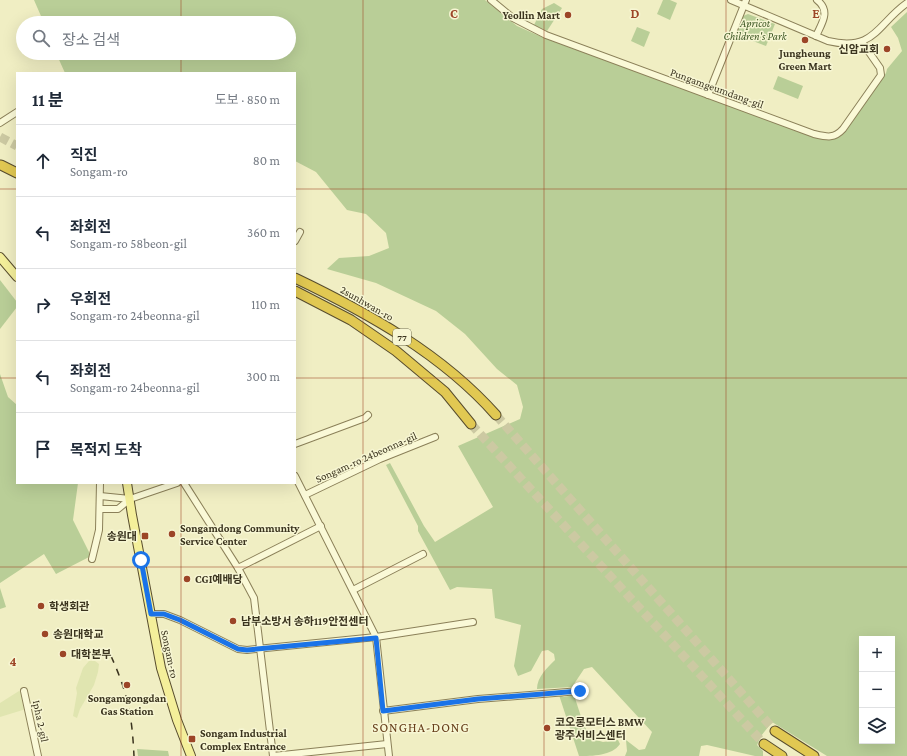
<!DOCTYPE html>
<html lang="ko">
<head>
<meta charset="utf-8">
<style>
	:root { --surface:#fff; --page:#f2f2f3; --text:#1f2937; --muted:#747a83; --line:#e0e1e3 }
	body { margin:0; font-family:"Crimson Pro","Noto Sans KR",serif; background:var(--page); color:var(--text) }
	.controls { position:absolute; right:12px; bottom:12px; display:grid; overflow:hidden; border-radius:0px; box-shadow:0 4px 16px #0002 }
	.controls button { width:36px; height:36px; display:grid; place-items:center; padding:0; border:0; border-bottom:1px solid var(--line); background:var(--surface); color:var(--text); font:20px sans-serif }
	.stop { position:absolute; width:12px; height:12px; margin:-9px; border:3px solid #1a73e8; border-radius:50%; background:#fff }
	.stop.end { background:#1a73e8; border-color:#fff; box-shadow:0 1px 4px #0008 }
	.list { margin:0; padding:0; list-style:none }
	h2 { display:flex; justify-content:space-between; align-items:center; height:52px; margin:0; padding:0 16px; font-size:17px }
	h2 small { font-size:13px; font-weight:400; color:var(--muted) }
	.list li { display:grid; grid-template-columns:26px 1fr auto; gap:12px; align-items:center; box-sizing:border-box; height:72px; padding:0 16px; border-top:1px solid var(--line) }
	.list b { display:block; font-size:15px; white-space:nowrap }
	.list p { margin:0; font-size:13px; white-space:nowrap; color:var(--muted) }
	.list em { font-size:13px; font-style:normal; color:var(--muted) }
	.icon { flex:none; width:22px; height:22px; fill:none; stroke:currentColor; stroke-width:2; stroke-linecap:round; stroke-linejoin:round }
	.map { position:relative; flex:none; width:907px; height:756px; overflow:hidden }
	.search { position:absolute; background:var(--surface); box-shadow:0 4px 16px #0002; left:16px; top:16px; width:280px; height:44px; display:flex; align-items:center; gap:10px; box-sizing:border-box; padding:0 14px; border-radius:22px; color:var(--muted); font-size:15px }
	.panel { position:absolute; background:var(--surface); box-shadow:0 4px 16px #0002; left:16px; top:72px; width:280px; height:412px; border-radius:0px }
	.map>svg:first-child { display:block }
	.farmland { fill:#e0e5b0 }
	.green { fill:#b9ce97; fill-rule:evenodd }
	.lines { fill:none; stroke-linecap:round; stroke-linejoin:round }
	.highway-tunnel { stroke:#ccc9a2; stroke-width:9; stroke-dasharray:9 4.5; stroke-linecap:butt }
	.minor-casing { stroke:#8b8059; stroke-width:8 }
	.major-casing { stroke:#584d2e; stroke-width:10 }
	.highway-casing { stroke:#584d2e; stroke-width:11 }
	.minor { stroke:#faf9d7; stroke-width:6 }
	.major { stroke:#f4ef9a; stroke-width:8 }
	.highway { stroke:#e1c852; stroke-width:9 }
	.rail { stroke:#3a331e; stroke-width:1.5; stroke-dasharray:7 7; stroke-linecap:butt }
	.route { stroke:#1a73e8; stroke-width:5 }
	.grid { fill:none; stroke:#9c4527; stroke-width:1; stroke-opacity:0.55 }
	.poi-dot { fill:#9c4527; stroke:#f7f6d3; stroke-width:1.5 }
	.labels { text-anchor:middle; stroke-width:3; stroke-linejoin:round; paint-order:stroke }
	.shield { fill:#f7f6d3; stroke:#736e54; stroke-width:1 }
	.shield-label { font-size:10px; font-weight:bold; fill:#3a331e }
	.poi-label { font-size:11px; font-weight:bold; fill:#3a331e; stroke:#f7f6d3; text-anchor:start }
	.park-label { font-size:11px; font-style:italic; fill:#3d5724; stroke:#f7f6d3 }
	.street-label { font-size:11px; fill:#3a331e; stroke:#f7f6d3 }
	.quarter-label { font-size:13px; letter-spacing:1px; fill:#68401c; stroke:#f7f6d3 }
	.grid-label { font-size:13px; text-anchor:middle; font-weight:bold; fill:#9c4527; stroke:#f7f6d3; stroke-width:3; stroke-linejoin:round; paint-order:stroke }
</style>
</head>
<body>
<div class="map">
<svg width="907" height="756" viewBox="0 0 907 756">
	<rect width="100%" height="100%" fill="#f0eec3"/>
	<g class="farmland">
		<polygon points="89,661 95,661 99,664 98,672 94,685 80,709 77,718 73,716 77,693 76,688 83,668"/>
		<polygon points="19,691 22,692 26,709 0,717 0,703"/>
	</g>
	<g class="green">
		<path d="M34,0H485L517,26L544,38L814,137C824,140 834,142 843,134L886,73L887,69L902,51L898,38L891,27L907,12V756H827L772,722L761,736L757,745L763,751V756H755L707,745L701,746L699,756H625L627,751L626,740L639,750L645,749L652,732L592,667L584,669L572,687L537,689C537,677 547,668 555,660L554,654L548,650L542,651L531,671L518,676L514,666L521,625L495,618L492,589L457,587L450,590L418,531V526L386,465L390,463L424,526L435,542L493,507L458,446L520,419L523,407L517,385L497,369L465,334L436,311L376,283L327,269L339,258L369,256L389,248L386,233L366,214L347,210L316,172L295,161V73H65L56,53H289V23H44ZM862,639H892V741H862Z"/>
		<polygon points="663,0 670,0 677,3 670,20 657,14"/>
		<polygon points="554,3 562,8 547,31 534,25 542,9"/>
		<polygon points="748,14 775,24 766,46 735,34 743,16"/>
		<polygon points="637,27 650,32 644,47 631,41"/>
		<polygon points="778,76 803,86 798,99 773,89"/>
		<polygon points="0,280 17,302 17,307 0,329"/>
		<polygon points="0,374 8,397 17,405 17,483 78,483 73,520 91,556 56,574 44,554 0,583"/>
		<polygon points="0,588 6,607 0,609"/>
		<path d="M559,695L564,697L574,695L584,726L593,739L603,742L618,740L620,744C612,756 592,756 579,756Z"/>
		<polygon points="137,749 168,751 169,756 138,756"/>
	</g>
	<g class="lines">
		<g class="highway-tunnel">
			<polyline points="0,137 17,146"/>
			<polyline points="496,415 775,731"/>
			<polyline points="471,424 764,744"/>
		</g>
		<g class="minor-casing">
			<g id="minor">
				<path d="M491,0L513,18L546,35L814,134C827,137 834,139 843,129L881,75L880,68L862,42"/>
				<path d="M731,0L828,41C875,52 877,24 907,3"/>
				<path d="M816,36C822,23 831,11 817,0"/>
				<polyline points="708,95 746,0"/>
				<polyline points="0,123 17,112"/>
				<polyline points="295,241 300,232"/>
				<polyline points="295,444 365,418 368,415"/>
				<polyline points="295,476 376,637 389,756"/>
				<polyline points="184,483 238,568 254,598 273,756"/>
				<polyline points="305,495 380,459 435,437"/>
				<polyline points="100,496 130,499"/>
				<polyline points="100,509 118,509 130,499 177,483"/>
				<polyline points="92,559 99,530 100,483"/>
				<polyline points="238,568 321,526"/>
				<polyline points="353,590 423,554"/>
				<polyline points="151,614 164,614 180,620 238,649 247,650 376,637 473,622"/>
				<polyline points="24,691 38,756"/>
				<polyline points="383,711 478,699 580,691"/>
				<polyline points="273,756 387,744"/>
			</g>
		</g>
		<g class="major-casing">
			<g id="major">
				<polyline points="0,257 17,277"/>
				<polyline points="127,483 132,515 161,668 177,720 191,756"/>
			</g>
		</g>
		<g class="highway-casing">
			<g id="highway">
				<polyline points="1,165 17,173"/>
				<path d="M295,278C368,313 442,354 496,415"/>
				<polyline points="295,291 351,320 396,351 445,392 471,424"/>
				<polyline points="775,731 814,756"/>
				<polyline points="764,744 782,756"/>
			</g>
		</g>
		<use href="#minor" class="minor"/>
		<use href="#major" class="major"/>
		<use href="#highway" class="highway"/>
		<path class="rail" d="M111,656C128,694 132,715 134,756"/>
	</g>
	<g class="lines">
		<polyline class="route" points="141,560 151,614 164,614 180,620 238,649 247,650 376,638 383,711 478,699 580,691"/>
	</g>
	<path class="grid" d="M181,0V23M363,0V756M544,0V756M726,0V756M181,53V73M0,189H17M295,189H907M0,378H17M295,378H907M181,483V756M0,567H907"/>
	<g class="poi-dot">
		<circle cx="568" cy="15" r="4"/>
		<circle cx="805" cy="40" r="4"/>
		<circle cx="887" cy="49" r="4"/>
		<circle cx="172" cy="534" r="4"/>
		<rect x="141" y="532" width="8" height="8" rx="2"/>
		<circle cx="187" cy="579" r="4"/>
		<circle cx="41" cy="606" r="4"/>
		<circle cx="233" cy="621" r="4"/>
		<circle cx="45" cy="634" r="4"/>
		<circle cx="63" cy="654" r="4"/>
		<circle cx="127" cy="685" r="4"/>
		<circle cx="547" cy="728" r="4"/>
		<rect x="188" y="735" width="8" height="8" rx="2"/>
	</g>
	<g class="labels">
		<rect class="shield" x="393" y="329" width="18" height="16" rx="3"/>
		<g class="shield-label">
			<text x="402" y="341">77</text>
		</g>
		<g class="poi-label">
			<text x="560" y="19" text-anchor="end">Yeollin Mart</text>
			<text x="879" y="53" text-anchor="end">신암교회</text>
			<text x="805" y="57" text-anchor="middle">Jungheung<tspan x="805" dy="13">Green Mart</tspan></text>
			<text x="180" y="532">Songamdong Community<tspan x="180" dy="13">Service Center</tspan></text>
			<text x="137" y="540" text-anchor="end">송원대</text>
			<text x="195" y="583">CGI예배당</text>
			<text x="49" y="610">학생회관</text>
			<text x="241" y="625">남부소방서 송하119안전센터</text>
			<text x="53" y="638">송원대학교</text>
			<text x="71" y="658">대학본부</text>
			<text x="127" y="702" text-anchor="middle">Songamgongdan<tspan x="127" dy="13">Gas Station</tspan></text>
			<text x="555" y="726">코오롱모터스 BMW<tspan x="555" dy="13">광주서비스센터</tspan></text>
			<text x="200" y="737">Songam Industrial<tspan x="200" dy="13">Complex Entrance</tspan></text>
		</g>
		<g class="park-label">
			<text x="755" y="27">Apricot<tspan x="755" dy="13">Children's Park</tspan></text>
		</g>
		<g class="street-label">
			<text transform="translate(717 88) rotate(20)" y="4">Pungamgeumdang-gil</text>
			<text transform="translate(367 303) rotate(30)" y="4">2sunhwan-ro</text>
			<text transform="translate(366 457) rotate(-24)" y="4">Songam-ro 24beonna-gil</text>
			<text transform="translate(170 654) rotate(78)" y="4">Songam-ro</text>
			<text transform="translate(41 721) rotate(78)" y="4">Ipha 2-gil</text>
		</g>
		<g class="quarter-label">
			<text x="421" y="732">SONGHA-DONG</text>
		</g>
	</g>
	<g class="grid-label">
		<text x="454" y="18">C</text>
		<text x="635" y="18">D</text>
		<text x="816" y="18">E</text>
		<text x="13" y="666">4</text>
	</g>
</svg>
<div class="controls">
<button>+</button>
<button>−</button>
<button><svg class="icon" aria-label="layers" viewBox="0 0 24 24"><path d="M12 4l9 5-9 5-9-5zM3 14l9 5 9-5"/></svg></button>
</div>
<div class="stop" style="left:141px;top:560px"></div>
<div class="stop end" style="left:580px;top:691px"></div>
<div class="search"><svg class="icon" aria-label="search" viewBox="0 0 24 24"><circle cx="10" cy="10" r="6"/><path d="M15 15l6 6"/></svg>장소 검색</div>
<section class="panel">
<h2>11 분<small>도보 · 850 m</small></h2>
<ul class="list">
<li><svg class="icon" aria-label="ahead" viewBox="0 0 24 24"><path d="M12 20V5M6 11l6-6 6 6"/></svg><div><b>직진</b><p>Songam-ro</p></div><em>80 m</em></li>
<li><svg class="icon" aria-label="left" viewBox="0 0 24 24"><path d="M17 20v-9H6M10 6l-5 5 5 5"/></svg><div><b>좌회전</b><p>Songam-ro 58beon-gil</p></div><em>360 m</em></li>
<li><svg class="icon" aria-label="right" viewBox="0 0 24 24"><path d="M7 20v-9h11M14 6l5 5-5 5"/></svg><div><b>우회전</b><p>Songam-ro 24beonna-gil</p></div><em>110 m</em></li>
<li><svg class="icon" aria-label="left" viewBox="0 0 24 24"><path d="M17 20v-9H6M10 6l-5 5 5 5"/></svg><div><b>좌회전</b><p>Songam-ro 24beonna-gil</p></div><em>300 m</em></li>
<li><svg class="icon" aria-label="arrive" viewBox="0 0 24 24"><path d="M6 21V4h12l-3 4 3 4H6"/></svg><div><b>목적지 도착</b></div></li>
</ul>
</section>
</div>
</body>
</html>
